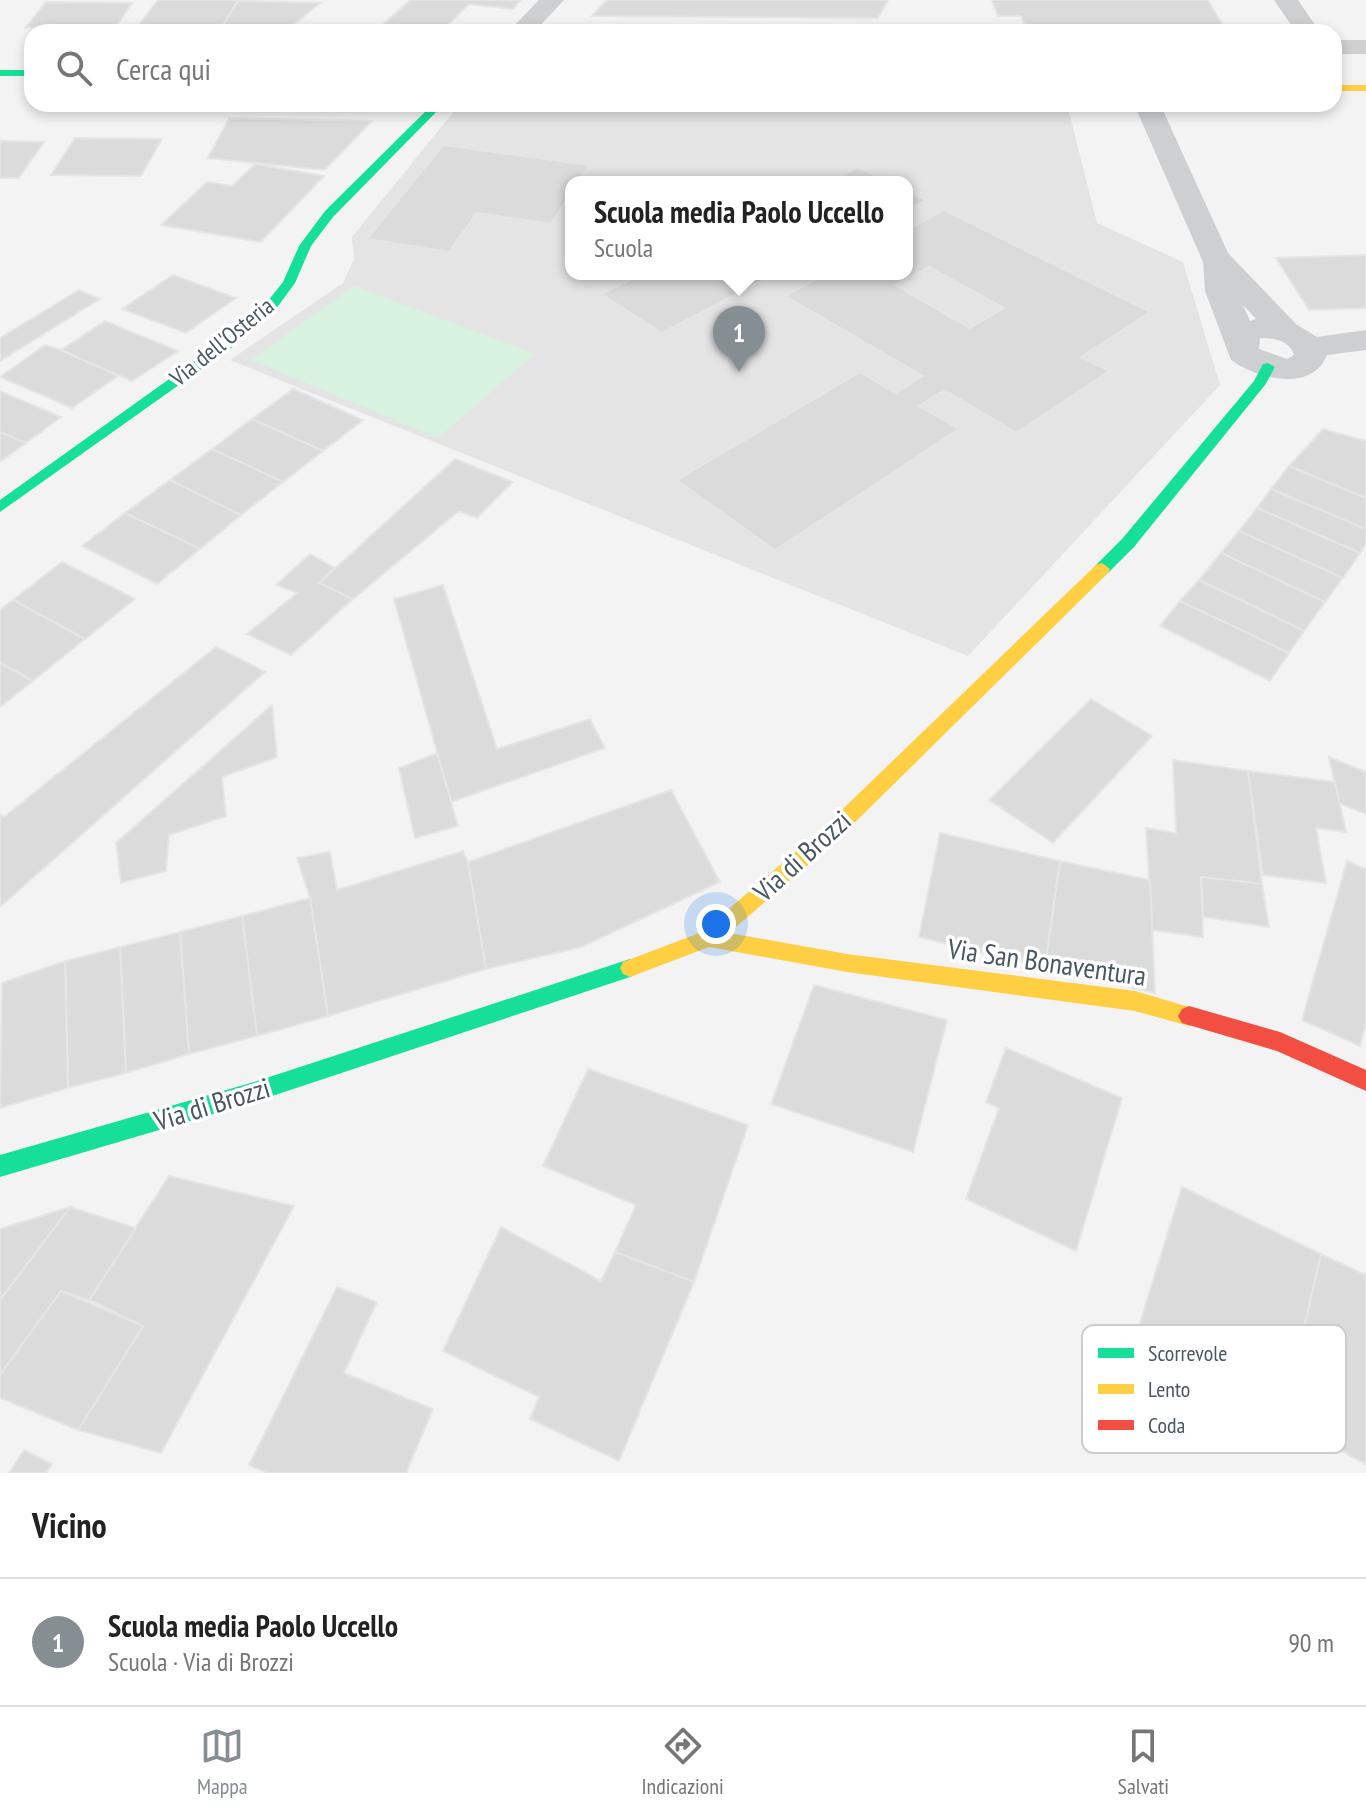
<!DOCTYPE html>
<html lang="it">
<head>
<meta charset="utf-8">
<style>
	:root { --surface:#fff; --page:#f2f2f2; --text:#222; --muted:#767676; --line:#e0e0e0; --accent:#848e93 }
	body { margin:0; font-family:"PT Sans Narrow",sans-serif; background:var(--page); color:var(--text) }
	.you { position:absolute; left:716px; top:924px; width:28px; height:28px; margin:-20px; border:6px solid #fff; border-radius:50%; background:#1a73e8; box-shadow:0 0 0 12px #1a73e833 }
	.badge { display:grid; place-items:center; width:52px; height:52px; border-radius:50%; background:var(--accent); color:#fff; font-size:26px; font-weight:700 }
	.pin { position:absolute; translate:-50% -66px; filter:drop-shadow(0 2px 4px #0008) }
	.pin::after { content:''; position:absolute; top:42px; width:28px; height:24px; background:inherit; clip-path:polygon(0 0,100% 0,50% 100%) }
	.popup { position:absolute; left:565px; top:176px; width:348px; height:104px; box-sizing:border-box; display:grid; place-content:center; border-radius:16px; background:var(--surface); filter:drop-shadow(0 2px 6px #0005); font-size:26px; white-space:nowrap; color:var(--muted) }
	.popup b { font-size:30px; color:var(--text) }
	.popup::after { content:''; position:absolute; left:50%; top:100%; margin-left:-16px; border:16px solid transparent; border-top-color:var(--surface) }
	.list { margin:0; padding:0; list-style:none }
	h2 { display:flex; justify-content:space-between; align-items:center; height:104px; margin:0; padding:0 32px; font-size:34px }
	h2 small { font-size:26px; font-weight:400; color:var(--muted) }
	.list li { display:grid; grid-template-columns:52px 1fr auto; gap:24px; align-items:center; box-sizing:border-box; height:128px; padding:0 32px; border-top:2px solid var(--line) }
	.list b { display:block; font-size:30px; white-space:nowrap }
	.list p { margin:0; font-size:26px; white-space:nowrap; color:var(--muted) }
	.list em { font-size:26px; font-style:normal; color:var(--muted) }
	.icon { flex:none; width:44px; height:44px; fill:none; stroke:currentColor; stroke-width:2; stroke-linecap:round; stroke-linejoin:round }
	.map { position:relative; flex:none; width:1366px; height:1473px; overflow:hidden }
	.search { position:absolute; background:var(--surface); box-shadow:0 4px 12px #0003; left:24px; right:24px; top:24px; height:88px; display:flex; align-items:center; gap:20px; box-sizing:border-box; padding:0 28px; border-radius:24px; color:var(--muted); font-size:30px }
	.sheet { height:232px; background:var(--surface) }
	nav { display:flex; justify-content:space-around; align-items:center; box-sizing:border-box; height:112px; border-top:2px solid var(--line); background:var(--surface); font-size:22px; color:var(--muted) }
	nav a { display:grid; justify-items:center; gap:4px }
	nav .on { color:var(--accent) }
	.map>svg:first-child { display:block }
	.education { fill:#e5e4e5; fill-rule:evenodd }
	.green { fill:#d8f2e0 }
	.building { fill:#dbdbdc; stroke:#e4e5e6; stroke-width:2; fill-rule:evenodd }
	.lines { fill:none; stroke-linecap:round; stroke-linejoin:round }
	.street { fill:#cdcfd1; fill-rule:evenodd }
	.fast { fill:#16e098; fill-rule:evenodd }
	.slow { fill:#ffcf43; fill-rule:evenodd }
	.jam { fill:#f24e42; fill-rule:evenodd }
	.labels { text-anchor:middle; stroke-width:7; stroke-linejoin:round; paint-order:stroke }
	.far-street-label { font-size:24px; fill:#495760; stroke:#fff }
	.street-label { font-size:28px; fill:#495760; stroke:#fff }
	.key { fill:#fff; stroke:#c8cdcf; stroke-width:2 }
	.key-label { font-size:22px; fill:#495760 }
</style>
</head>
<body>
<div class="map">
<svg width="1366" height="1473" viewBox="0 0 1366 1473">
	<rect width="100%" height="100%" fill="#f3f3f3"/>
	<path class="education" d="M1067,104L1097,223L1183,262L1220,385L968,656L230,360L343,283L354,259L352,237L455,110ZM571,182H907V274H571Z"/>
	<polygon class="green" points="354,286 535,354 438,438 251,360"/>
	<g class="building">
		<polygon points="158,0 238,0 222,27 139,25"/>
		<polygon points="410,0 521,0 513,9 469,4 441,32 375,32"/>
		<polygon points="607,0 888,0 878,18 592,16"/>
		<polygon points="992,0 1208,0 1225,29 1026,28 1021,16 998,16"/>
		<polygon points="238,1 289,2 320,3 291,27 222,27"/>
		<polygon points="46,2 132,3 115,28 26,27"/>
		<polygon points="229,118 372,121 325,170 208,158"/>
		<polygon points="75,138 162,139 141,176 51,175"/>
		<polygon points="0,141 44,142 19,178 0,178"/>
		<polygon points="443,145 589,165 578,182 571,182 571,193 551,224 477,213 449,252 367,239"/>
		<polygon points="255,164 324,176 261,242 161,225 207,182 232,186"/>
		<polygon points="858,167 889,182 828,182"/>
		<polygon points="907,191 926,200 907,210"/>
		<path d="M944,210L1150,312L1081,357L1109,371L1017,433L944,390L919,406L959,429L775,550L677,480L860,372L895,393L923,376L785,296L816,279L807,274H907V230ZM929,267L1004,308L970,328L895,285Z"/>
		<polygon points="1366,255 1366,308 1309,310 1276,258"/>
		<polygon points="642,274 775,274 662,333 601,294"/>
		<polygon points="173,275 236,298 186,333 122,309"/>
		<polygon points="79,290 100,299 0,361 0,338"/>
		<polygon points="105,321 178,351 132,381 61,350"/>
		<polygon points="45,345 61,350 118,376 72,408 0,377"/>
		<polygon points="293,389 363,420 323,451 252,419"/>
		<polygon points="0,391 61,417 26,443 0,432"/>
		<polygon points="252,419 323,451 283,482 212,449"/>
		<polygon points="1323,429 1366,441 1366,498 1289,466"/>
		<polygon points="0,432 26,443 0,462"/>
		<polygon points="212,449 283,482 241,515 170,480"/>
		<polygon points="455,459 513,482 477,518 459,511 353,599 319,583"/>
		<polygon points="1289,466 1366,498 1366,529 1271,489"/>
		<polygon points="170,480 241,515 200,549 125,513"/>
		<polygon points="1271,489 1366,529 1366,544 1360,553 1257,508"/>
		<polygon points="1257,508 1360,553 1343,578 1239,531"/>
		<polygon points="125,513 200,549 157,584 82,546"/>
		<polygon points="1239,531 1343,578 1325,602 1221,553"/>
		<polygon points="1221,553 1325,602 1304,631 1199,580"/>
		<polygon points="310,554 335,568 319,583 353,599 291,655 247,634 297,593 276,585"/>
		<polygon points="62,562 135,599 85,639 13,600"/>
		<polygon points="1199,580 1304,631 1289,653 1180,601"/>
		<polygon points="443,585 497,749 590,719 605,748 451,802 394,599"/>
		<polygon points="13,600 85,639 33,681 0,663 0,610"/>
		<polygon points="1180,601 1289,653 1270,681 1160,626"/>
		<polygon points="216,647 265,672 0,907 0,814 4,817"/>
		<polygon points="0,663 33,681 0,707"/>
		<polygon points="1091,699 1152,736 1053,843 989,800"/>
		<polygon points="272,705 277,757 222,777 226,816 169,835 166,871 121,883 116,843"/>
		<polygon points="437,753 458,826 415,838 399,768"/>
		<polygon points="1329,757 1366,772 1366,814 1339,803"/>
		<polygon points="1173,760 1248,771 1262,884 1201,877 1203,937 1152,930 1146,828 1176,833"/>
		<polygon points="1248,771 1335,782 1346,832 1316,828 1326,883 1263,875"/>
		<polygon points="671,790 720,882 581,947 486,969 468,862"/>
		<polygon points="940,833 1060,861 1045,968 919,937"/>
		<polygon points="463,851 468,862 486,969 328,1016 310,898 297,858 330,852 337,890"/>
		<polygon points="1060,861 1150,880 1155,993 1045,968"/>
		<polygon points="1347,861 1366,869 1366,1023 1360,1046 1302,1020"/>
		<polygon points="1201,877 1262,884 1269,927 1203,917"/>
		<polygon points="310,898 328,1016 257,1036 242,916"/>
		<polygon points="242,916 257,1036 189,1054 180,932"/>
		<polygon points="180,932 189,1054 126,1073 120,947"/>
		<polygon points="120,947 126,1073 68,1088 65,961"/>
		<polygon points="65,961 68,1088 0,1108 2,983"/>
		<polygon points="814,985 947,1020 913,1152 771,1104"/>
		<polygon points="1006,1048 1122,1098 1076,1251 966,1199 999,1108 986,1102"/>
		<polygon points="588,1069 748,1125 694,1282 615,1252 636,1205 543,1166"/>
		<polygon points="169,1176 294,1206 161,1453 78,1430 143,1326 89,1300"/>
		<polygon points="1182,1187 1321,1254 1283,1420 1134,1342"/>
		<polygon points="70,1207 136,1228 89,1300 61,1291 0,1375 0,1300"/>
		<polygon points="70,1207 0,1300 0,1229"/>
		<polygon points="501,1227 601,1281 615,1252 694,1282 619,1461 530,1419 539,1397 443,1351"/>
		<polygon points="1321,1254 1366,1275 1366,1464 1283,1420"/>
		<polygon points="337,1287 377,1302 344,1373 433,1409 406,1473 267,1473 249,1465"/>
		<polygon points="61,1291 143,1326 78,1430 0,1398 0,1375"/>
		<polygon points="24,1450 52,1464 46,1473 9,1473"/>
	</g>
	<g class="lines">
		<g class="street">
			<polygon points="539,0 564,0 534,32 508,32"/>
			<polygon points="1274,0 1298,0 1320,32 1296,32"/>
			<rect x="1334" y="40" width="32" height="14"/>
			<path d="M1134,104H1160L1228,253L1296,324L1317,337L1366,330V350L1327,355C1312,393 1257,379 1231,360L1205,291L1203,262ZM1243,305L1256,319L1250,321ZM1260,338C1274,338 1289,340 1294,355L1287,359L1259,349Z"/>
		</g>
		<g class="fast">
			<rect x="0" y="70" width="32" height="6"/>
			<polygon points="433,104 444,104 333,217 311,246 295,283 273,313 231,348 0,512 0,500 221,342 263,307 283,282 299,246 325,211"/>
			<polygon points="1268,363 1275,367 1265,385 1134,547 1108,573 1096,573 1094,569 1096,565 1122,539 1254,381 1263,364"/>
			<polygon points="630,959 637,962 640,968 637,974 630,977 254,1102 0,1177 0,1155 254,1082"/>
		</g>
		<g class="slow">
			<rect x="1334" y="85" width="32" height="6"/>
			<polygon points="1102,563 1110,569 1108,573 837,840 729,933 847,954 1135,991 1196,1009 1200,1016 1196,1023 1189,1026 1135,1011 847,972 709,947 630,977 623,974 620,968 623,962 702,932 823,828 1096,565"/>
		</g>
		<polygon class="jam" points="1189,1006 1280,1032 1366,1070 1366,1091 1277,1051 1182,1023 1178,1016 1182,1009"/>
	</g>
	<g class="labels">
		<g class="far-street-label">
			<text transform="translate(222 342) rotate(-39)" y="8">Via dell'Osteria</text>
		</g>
		<g class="street-label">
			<text transform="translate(802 856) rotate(-42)" y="10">Via di Brozzi</text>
			<text transform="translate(1047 962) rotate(8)" y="10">Via San Bonaventura</text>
			<text transform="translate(212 1104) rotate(-17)" y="10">Via di Brozzi</text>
		</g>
	</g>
	<rect x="1082" y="1325" width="264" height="128" rx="12" class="key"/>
	<rect x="1098" y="1348" width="36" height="10" fill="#16e098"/>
	<rect x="1098" y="1384" width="36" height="10" fill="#ffcf43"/>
	<rect x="1098" y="1420" width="36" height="10" fill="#f24e42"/>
	<g class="key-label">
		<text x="1148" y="1361">Scorrevole</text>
		<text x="1148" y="1397">Lento</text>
		<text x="1148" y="1433">Coda</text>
	</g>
</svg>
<div class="you"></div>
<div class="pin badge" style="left:739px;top:372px">1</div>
<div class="popup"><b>Scuola media Paolo Uccello</b>Scuola</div>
<div class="search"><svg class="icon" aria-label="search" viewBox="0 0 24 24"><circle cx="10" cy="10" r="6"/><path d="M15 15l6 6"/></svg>Cerca qui</div>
</div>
<section class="sheet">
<h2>Vicino<small></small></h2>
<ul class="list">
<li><span class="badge">1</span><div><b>Scuola media Paolo Uccello</b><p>Scuola · Via di Brozzi</p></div><em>90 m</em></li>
</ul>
</section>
<nav>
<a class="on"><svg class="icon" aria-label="map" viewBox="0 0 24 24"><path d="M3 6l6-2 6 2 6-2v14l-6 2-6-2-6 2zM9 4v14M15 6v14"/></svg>Mappa</a>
<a><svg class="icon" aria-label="directions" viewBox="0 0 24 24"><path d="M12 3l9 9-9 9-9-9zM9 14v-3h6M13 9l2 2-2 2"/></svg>Indicazioni</a>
<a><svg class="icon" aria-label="saved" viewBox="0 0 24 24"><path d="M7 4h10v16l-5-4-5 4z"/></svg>Salvati</a>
</nav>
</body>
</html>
